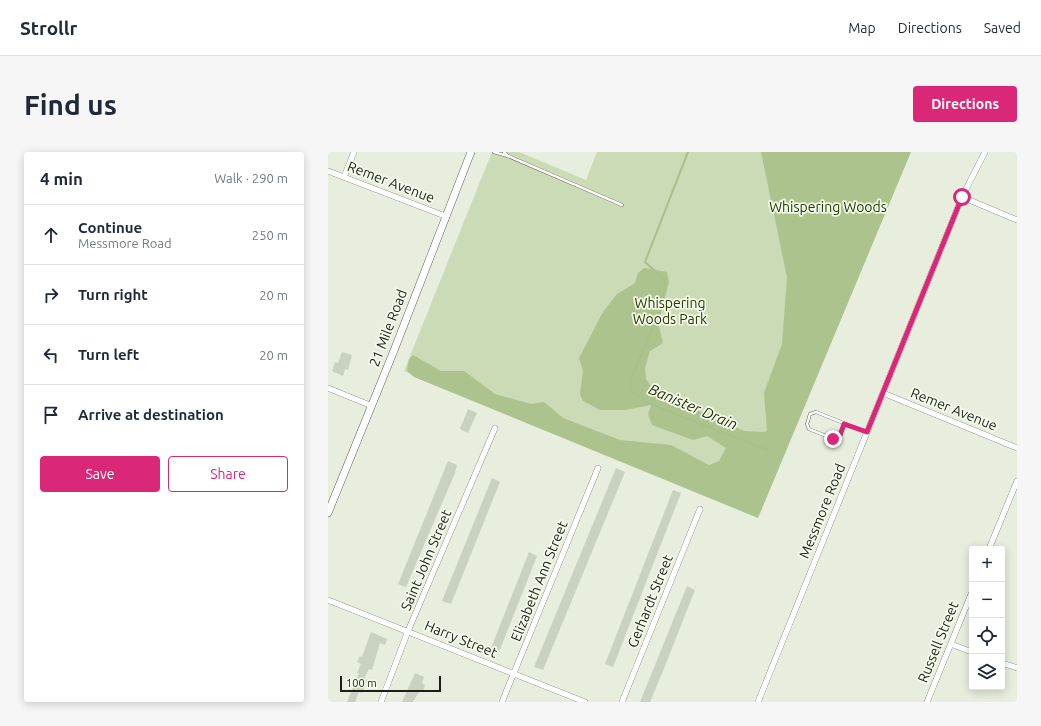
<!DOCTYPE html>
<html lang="en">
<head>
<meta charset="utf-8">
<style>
	:root { --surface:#fff; --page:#f6f6f7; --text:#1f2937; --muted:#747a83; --line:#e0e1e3; --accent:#db2777 }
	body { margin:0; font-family:Ubuntu,sans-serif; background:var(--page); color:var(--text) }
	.controls { position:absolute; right:12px; bottom:12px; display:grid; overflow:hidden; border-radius:4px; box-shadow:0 2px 10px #0003 }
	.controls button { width:36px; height:36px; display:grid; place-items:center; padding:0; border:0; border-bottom:1px solid var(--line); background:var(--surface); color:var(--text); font:20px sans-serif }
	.scale { position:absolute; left:12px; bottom:10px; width:101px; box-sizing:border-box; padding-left:4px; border:2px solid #1c1f19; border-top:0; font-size:11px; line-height:14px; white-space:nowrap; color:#1c1f19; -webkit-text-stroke:3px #f4fbeb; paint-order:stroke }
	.stop { position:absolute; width:12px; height:12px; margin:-9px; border:3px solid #db2777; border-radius:50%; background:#fff }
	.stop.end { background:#db2777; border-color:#fff; box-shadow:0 1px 4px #0008 }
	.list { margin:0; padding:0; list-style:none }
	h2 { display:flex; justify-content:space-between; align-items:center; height:52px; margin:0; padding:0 16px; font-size:17px }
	h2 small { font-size:13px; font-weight:400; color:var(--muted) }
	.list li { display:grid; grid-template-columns:26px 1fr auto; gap:12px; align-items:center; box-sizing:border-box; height:60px; padding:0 16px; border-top:1px solid var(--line) }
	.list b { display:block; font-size:15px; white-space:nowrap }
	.list p { margin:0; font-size:13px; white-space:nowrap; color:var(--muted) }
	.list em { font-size:13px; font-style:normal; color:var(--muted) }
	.actions { display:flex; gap:8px; padding:12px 16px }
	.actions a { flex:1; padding:9px 0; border:1px solid var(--accent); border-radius:4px; text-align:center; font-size:14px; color:var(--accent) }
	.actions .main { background:var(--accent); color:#fff }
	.icon { flex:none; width:22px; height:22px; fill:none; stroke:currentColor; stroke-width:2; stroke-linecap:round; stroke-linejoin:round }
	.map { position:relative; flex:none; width:689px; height:550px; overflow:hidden; border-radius:4px }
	header { display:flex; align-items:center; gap:24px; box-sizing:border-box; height:56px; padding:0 20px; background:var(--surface); border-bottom:1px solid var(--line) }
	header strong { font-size:19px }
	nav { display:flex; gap:22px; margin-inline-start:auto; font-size:14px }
	.intro { display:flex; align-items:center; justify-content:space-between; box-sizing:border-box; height:96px; padding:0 24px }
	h1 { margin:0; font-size:28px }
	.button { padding:10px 18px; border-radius:4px; background:var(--accent); color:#fff; font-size:14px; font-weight:700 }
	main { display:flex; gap:24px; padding:0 24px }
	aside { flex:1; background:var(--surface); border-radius:4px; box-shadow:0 2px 10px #0003 }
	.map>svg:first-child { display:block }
	.green { fill:#cadbb6 }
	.forest { fill:#acc38e }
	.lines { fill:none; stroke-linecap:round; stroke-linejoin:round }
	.stream { stroke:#a9c08b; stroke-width:2 }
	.building { fill:#c9d1c1 }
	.service-casing { stroke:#606658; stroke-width:3.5 }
	.minor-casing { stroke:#606658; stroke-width:6 }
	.tertiary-casing { stroke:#606658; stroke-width:8 }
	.service { stroke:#fff; stroke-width:2.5 }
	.minor { stroke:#fff; stroke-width:5.5 }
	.tertiary { stroke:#fff; stroke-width:7 }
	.route { stroke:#db2777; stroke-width:5 }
	.labels { text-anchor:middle; stroke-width:3.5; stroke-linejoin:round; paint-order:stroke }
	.street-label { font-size:14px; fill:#1c1f19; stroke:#f4fbeb }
	.park-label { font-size:14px; fill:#273a00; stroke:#f4fbeb }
	.water-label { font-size:15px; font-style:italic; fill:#223009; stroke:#f4fbeb }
</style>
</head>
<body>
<header>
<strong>Strollr</strong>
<nav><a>Map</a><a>Directions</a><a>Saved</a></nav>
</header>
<div class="intro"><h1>Find us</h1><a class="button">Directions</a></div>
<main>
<aside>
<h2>4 min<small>Walk · 290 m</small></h2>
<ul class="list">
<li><svg class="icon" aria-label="ahead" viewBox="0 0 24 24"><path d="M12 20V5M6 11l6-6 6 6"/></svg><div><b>Continue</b><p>Messmore Road</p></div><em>250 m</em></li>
<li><svg class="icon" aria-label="right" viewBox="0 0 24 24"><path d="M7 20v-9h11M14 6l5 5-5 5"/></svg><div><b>Turn right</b></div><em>20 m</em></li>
<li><svg class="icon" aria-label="left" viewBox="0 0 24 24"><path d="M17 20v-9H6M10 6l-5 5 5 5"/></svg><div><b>Turn left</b></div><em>20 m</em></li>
<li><svg class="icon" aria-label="arrive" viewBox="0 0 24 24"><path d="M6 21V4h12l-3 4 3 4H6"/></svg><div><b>Arrive at destination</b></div></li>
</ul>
<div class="actions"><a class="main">Save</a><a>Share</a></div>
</aside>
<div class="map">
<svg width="689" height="550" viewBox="0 0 689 550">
	<rect width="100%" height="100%" fill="#e7eede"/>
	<polygon class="green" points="164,0 191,0 258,28 269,0 575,0 427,362 76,219"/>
	<polygon class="forest" points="433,0 583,0 430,366 86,225 79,219 81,207 85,203 113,219 136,219 167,242 203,252 216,250 235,266 292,288 343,293 381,313 391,309 398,296 379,284 365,288 324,273 320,262 323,253 297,258 272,258 255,249 252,242 255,219 251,206 275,160 289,142 307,131 310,121 316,116 339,120 341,130 330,171 335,191 322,199 317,216 318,227 323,234 336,238 346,248 416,279 437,280 439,278 436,241 454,192 459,125"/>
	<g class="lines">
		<polyline class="stream" points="360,0 317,110 337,128 334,154 303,227 303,239 324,253 440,298"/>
	</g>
	<g class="building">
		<polygon points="14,200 24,203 20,218 17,217 15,224 4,219 7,210 10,211"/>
		<polygon points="140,257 149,261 140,281 132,277"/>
		<polygon points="120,309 129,313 127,321 78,435 70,432"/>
		<polygon points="288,316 297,320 215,518 206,515"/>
		<polygon points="164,326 172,330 123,452 114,449"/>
		<polygon points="345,338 353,341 285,515 277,512"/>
		<polygon points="201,400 209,404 171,500 163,496"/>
		<polygon points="359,434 367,438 337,514 322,550 312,550"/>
		<polygon points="43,480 59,487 57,493 52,491 44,518 41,517 36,527 39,528 34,541 31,540 27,550 19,550 31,521 29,521 33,512 29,510 32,504 34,505"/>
		<polygon points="87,521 96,525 94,531 97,533 95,540 92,538 85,550 74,550"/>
	</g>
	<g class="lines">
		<g class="service-casing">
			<g id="service">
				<polyline points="166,0 180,4 176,0"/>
				<polyline points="180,4 294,53"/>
				<polyline points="516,272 511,286 508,288 481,277 479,272 482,262 488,260 538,280"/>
			</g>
		</g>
		<g class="minor-casing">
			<g id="minor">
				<polyline points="0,19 117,64"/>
				<polyline points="16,25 26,0"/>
				<polyline points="634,45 689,68"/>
				<polyline points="0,236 44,254"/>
				<polyline points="555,241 689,296"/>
				<polyline points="661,397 689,329"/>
				<polyline points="0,448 257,550"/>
				<polyline points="623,492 644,500"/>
				<polyline points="674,511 689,516"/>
				<polyline points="53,550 80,479 167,276"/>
				<polyline points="174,550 270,316"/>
				<polyline points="294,550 372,357"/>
				<polyline points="430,550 634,45 657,0"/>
				<polyline points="599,550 644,440"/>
			</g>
		</g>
		<g class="tertiary-casing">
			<polyline id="tertiary" points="0,361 67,196 143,0"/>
		</g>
		<use href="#service" class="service"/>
		<use href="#minor" class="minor"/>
		<use href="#tertiary" class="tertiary"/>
	</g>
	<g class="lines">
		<polyline class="route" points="505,287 511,286 516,272 539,280 634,45"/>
	</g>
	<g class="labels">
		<g class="street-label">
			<text transform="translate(63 30) rotate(21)" y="5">Remer Avenue</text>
			<text transform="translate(60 176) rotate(-69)" y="5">21 Mile Road</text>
			<text transform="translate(626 257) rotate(22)" y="5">Remer Avenue</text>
			<text transform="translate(494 359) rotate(-68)" y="5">Messmore Road</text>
			<text transform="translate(98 408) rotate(-67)" y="5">Saint John Street</text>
			<text transform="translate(211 429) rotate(-68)" y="5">Elizabeth Ann Street</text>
			<text transform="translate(322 449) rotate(-68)" y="5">Gerhardt Street</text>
			<text transform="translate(133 487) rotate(22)" y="5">Harry Street</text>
			<text transform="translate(610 490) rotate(-68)" y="5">Russell Street</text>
		</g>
		<g class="park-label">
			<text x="500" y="60">Whispering Woods</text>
			<text x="342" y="156">Whispering<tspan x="342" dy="16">Woods Park</tspan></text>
		</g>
		<g class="water-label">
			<text transform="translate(365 255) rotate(23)" y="5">Banister Drain</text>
		</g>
	</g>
</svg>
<div class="controls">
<button>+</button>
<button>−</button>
<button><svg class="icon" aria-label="locate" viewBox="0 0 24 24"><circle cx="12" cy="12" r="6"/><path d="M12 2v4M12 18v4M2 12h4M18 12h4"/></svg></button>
<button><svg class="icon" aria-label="layers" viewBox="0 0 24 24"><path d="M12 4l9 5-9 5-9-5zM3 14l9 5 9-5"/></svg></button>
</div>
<div class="scale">100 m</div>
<div class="stop" style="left:634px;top:45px"></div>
<div class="stop end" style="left:505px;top:287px"></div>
</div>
</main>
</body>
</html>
